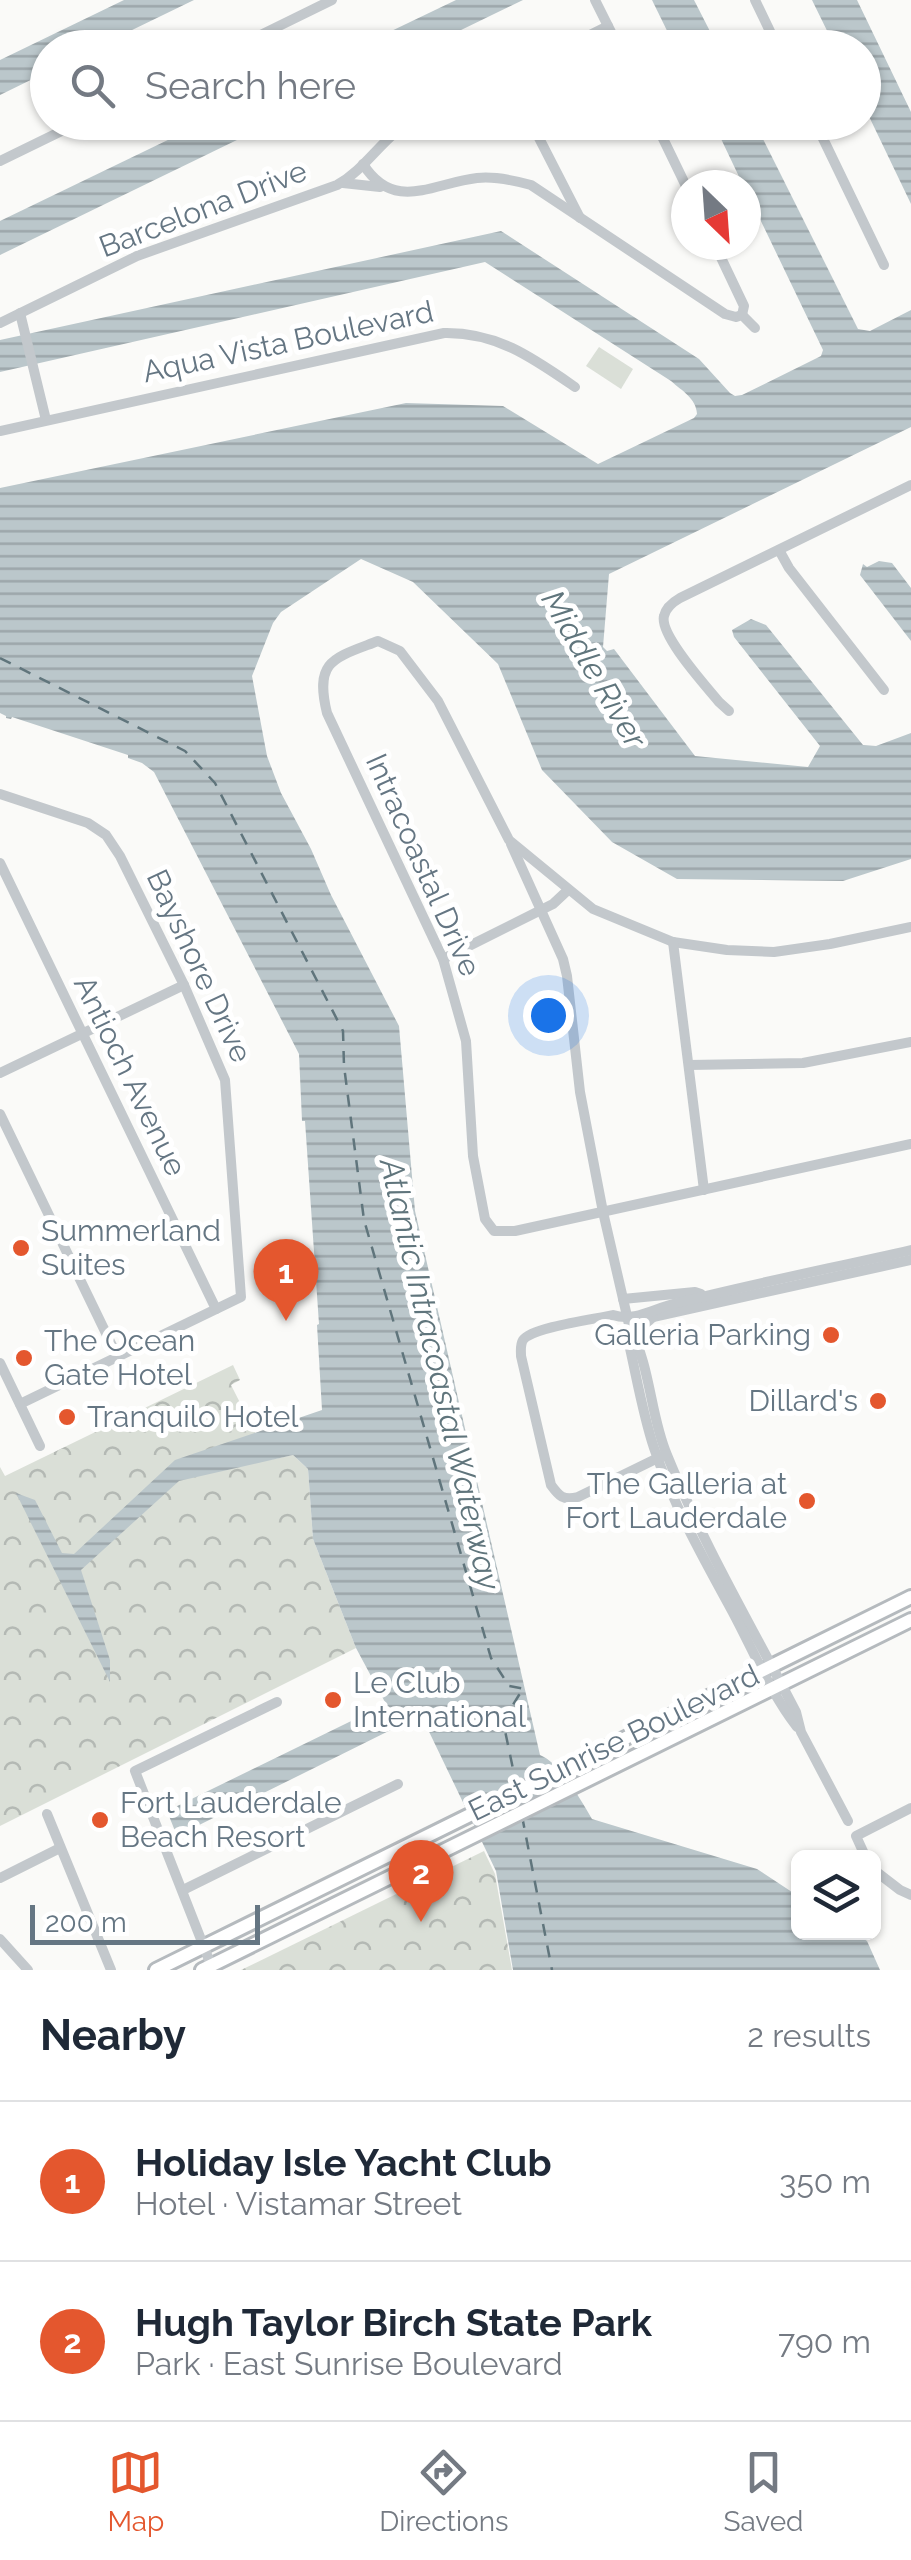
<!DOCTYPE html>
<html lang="en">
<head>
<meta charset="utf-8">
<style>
	:root { --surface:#fff; --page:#f6f6f7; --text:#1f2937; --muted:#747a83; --line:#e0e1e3; --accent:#e4572e }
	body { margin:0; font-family:Raleway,sans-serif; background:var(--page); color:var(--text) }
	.controls { position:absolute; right:30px; bottom:30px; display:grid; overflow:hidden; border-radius:15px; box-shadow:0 2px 8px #0004 }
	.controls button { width:90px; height:90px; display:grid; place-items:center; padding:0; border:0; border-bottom:2px solid var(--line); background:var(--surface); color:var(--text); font:50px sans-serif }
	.compass { position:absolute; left:671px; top:170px; width:90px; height:90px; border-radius:50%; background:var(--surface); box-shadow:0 2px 8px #0004; rotate:155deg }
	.scale { position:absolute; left:30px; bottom:25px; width:230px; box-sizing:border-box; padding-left:10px; border:5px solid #657683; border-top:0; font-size:28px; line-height:35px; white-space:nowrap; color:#657683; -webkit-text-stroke:8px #fff; paint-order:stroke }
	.you { position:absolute; left:548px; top:1015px; width:35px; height:35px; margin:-25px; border:8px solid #fff; border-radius:50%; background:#1a73e8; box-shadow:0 0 0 15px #1a73e833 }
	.badge { display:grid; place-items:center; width:65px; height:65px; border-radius:50%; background:var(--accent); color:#fff; font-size:32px; font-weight:700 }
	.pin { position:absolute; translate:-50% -82px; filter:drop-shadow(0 2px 5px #0008) }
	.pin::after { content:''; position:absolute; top:52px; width:35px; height:30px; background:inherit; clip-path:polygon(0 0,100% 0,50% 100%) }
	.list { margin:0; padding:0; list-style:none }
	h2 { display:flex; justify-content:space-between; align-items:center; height:130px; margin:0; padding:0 40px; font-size:42px }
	h2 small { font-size:32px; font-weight:400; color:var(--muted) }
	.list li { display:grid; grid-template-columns:65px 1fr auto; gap:30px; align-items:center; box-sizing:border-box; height:160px; padding:0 40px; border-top:2px solid var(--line) }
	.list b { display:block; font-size:38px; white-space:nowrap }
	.list p { margin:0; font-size:32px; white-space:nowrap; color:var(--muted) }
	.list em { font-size:32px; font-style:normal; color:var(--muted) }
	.icon { flex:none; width:55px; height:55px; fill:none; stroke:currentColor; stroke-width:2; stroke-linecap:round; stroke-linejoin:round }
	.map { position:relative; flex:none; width:911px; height:1970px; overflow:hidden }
	.search { position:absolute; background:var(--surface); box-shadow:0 2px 8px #0004; left:30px; right:30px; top:30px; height:110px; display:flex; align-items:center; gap:25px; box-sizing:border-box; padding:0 35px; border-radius:55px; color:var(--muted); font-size:38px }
	.sheet { height:450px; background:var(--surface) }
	nav { display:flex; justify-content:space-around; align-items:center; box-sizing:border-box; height:140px; border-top:2px solid var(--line); background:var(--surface); font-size:28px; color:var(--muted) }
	nav a { display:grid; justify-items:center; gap:5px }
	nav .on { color:var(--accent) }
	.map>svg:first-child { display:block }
	.park { fill:url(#park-crowns) }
	.pitch { fill:#dadfd7 }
	.water { fill:url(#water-rules) }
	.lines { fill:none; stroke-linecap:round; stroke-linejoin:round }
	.ferry { stroke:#60757c; stroke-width:2.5; stroke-dasharray:12 10; stroke-linecap:butt }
	.major-casing { stroke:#b5babe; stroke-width:18 }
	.minor { stroke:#c3c8cc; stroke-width:10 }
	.major { stroke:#fff; stroke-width:12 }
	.poi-dot { fill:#e4572e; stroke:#fff; stroke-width:4 }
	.labels { text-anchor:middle; stroke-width:10; stroke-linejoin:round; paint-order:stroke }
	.street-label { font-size:30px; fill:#657683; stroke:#fff }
	.poi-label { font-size:30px; fill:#657683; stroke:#fff; text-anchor:start }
	.water-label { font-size:32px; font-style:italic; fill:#60757c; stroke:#fff }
</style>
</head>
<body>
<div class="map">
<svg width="911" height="1970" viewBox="0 0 911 1970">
	<defs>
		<pattern id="park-crowns" width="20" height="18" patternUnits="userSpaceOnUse" patternTransform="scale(2.5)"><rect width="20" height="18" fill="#dadfd7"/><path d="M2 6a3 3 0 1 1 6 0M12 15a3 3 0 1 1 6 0" fill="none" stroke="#b4b9b4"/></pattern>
		<pattern id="water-rules" width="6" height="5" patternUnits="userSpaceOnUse" patternTransform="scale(2.5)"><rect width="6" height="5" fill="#bbc7cb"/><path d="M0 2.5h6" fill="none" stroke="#9ca6aa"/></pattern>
	</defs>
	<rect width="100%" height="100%" fill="#fafaf8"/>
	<g class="park">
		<polygon points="233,1365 240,1380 231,1385 269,1460 293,1455 308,1469 313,1539 356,1648 0,1826 0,1467 5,1476"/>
		<polygon points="484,1851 495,1874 512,1970 241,1970"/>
	</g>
	<polygon class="pitch" points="599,347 633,369 621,389 586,366"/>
	<g class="water">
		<polygon points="124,0 194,0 97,47 48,48 47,72 0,95 0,60"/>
		<polygon points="456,0 523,0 426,47 358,47"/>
		<polygon points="652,0 694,0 718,47 675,47"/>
		<polygon points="812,0 857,0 911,112 911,204 864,106 864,48 835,47"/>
		<path d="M713,122L755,123L858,329L870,331L911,310V427L609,574L603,647L607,651L614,649L695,756L808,767L820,746L734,637L732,630L751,619L766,625L863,745L876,746L911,733V859L843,881L677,879L612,842L542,770L498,664L413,582L361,559L281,612L273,623L252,676L267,756L281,793L311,849L331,895L399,1026L415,1211L540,1755C560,1763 581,1800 592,1819L757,1869L798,1896V1932L854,1933L867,1941L880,1970H513L496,1871L421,1715L177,1836L167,1811L386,1704L356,1648L313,1539L308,1469L293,1455L179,1481L81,1570L110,1660V1682L16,1493L35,1500L62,1553L74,1554L175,1460L322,1410L317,1325L319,1324L305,1121H302L299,1054L154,772L142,763L128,758V755L12,717L11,719L6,718V716L0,713V488L406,403L503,406L598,464L694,418L697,414C696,398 682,391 671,381L485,262L0,372V340L501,231L699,359L730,393L735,396L742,395L821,356L823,350L746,190V185H743Z"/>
		<polygon points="203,123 272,123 0,255 0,221"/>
		<polygon points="879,561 892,563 911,588 911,641 860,575 863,564 867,567"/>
	</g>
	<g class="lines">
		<g class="ferry">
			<polyline points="0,658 185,751 215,783 343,1031 344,1066 364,1220 491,1658 509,1686 526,1689"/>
			<polyline points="517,1788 503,1721 519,1695 525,1690"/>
			<polyline points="522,1816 552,1970"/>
		</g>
		<g class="major-casing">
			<g id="major">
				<polyline points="156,1970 911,1597"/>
				<polyline points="202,1970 911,1620"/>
			</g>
		</g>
		<g class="minor">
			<polyline points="595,0 619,48"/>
			<polyline points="755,0 778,48"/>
			<polyline points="234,48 332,0"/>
			<polyline points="564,48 608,26"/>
			<polyline points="655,122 686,186"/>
			<polyline points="815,122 884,265"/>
			<polyline points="539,138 580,218"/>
			<polyline points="0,161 80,122"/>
			<path d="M363,164C394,213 433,183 477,178C495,176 513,180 531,185L725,314L736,317L742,315L755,328"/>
			<polyline points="343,183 380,187"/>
			<polyline points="715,245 744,306 742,315"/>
			<polyline points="20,313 46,420"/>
			<path d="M0,323L137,256L337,185C366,169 381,139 410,122"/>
			<path d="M0,431L444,333C497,332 533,358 575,387"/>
			<polyline points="779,550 789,568 884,690"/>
			<path d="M729,711L719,702C706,686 659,635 664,616C666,607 673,602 680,598L911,485"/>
			<polyline points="0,794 88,823 106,835 120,856 184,985 225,1080 241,1297 20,1404"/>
			<path d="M511,844L563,959L567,976L580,1092L603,1212L630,1329C651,1367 650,1415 667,1455C703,1544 752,1627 796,1712L801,1732L848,1821"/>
			<polyline points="0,863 216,1309"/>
			<path d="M911,927L830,944L774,952L727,950L673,942L593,909L509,840L438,701L400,651L378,641C334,658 314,660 327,713L443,959L466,1041L473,1156L485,1219L494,1231H515L911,1144"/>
			<polyline points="673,942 704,1190"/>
			<polyline points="443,959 553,904 568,890"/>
			<polyline points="689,1065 803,1063 911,1042"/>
			<polyline points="0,1073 184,985"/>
			<polyline points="0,1114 117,1356"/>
			<polyline points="623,1299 695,1292 701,1294"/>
			<polyline points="640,1316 653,1317 911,1260"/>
			<path d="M630,1333L629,1344C637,1379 643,1415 654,1448C673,1504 702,1556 730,1607C752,1647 769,1691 797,1727"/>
			<polyline points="637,1342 644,1325 653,1317"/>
			<polyline points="0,1363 40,1446"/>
			<path d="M666,1454L578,1497C563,1501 559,1496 551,1485L521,1356C521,1350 520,1345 523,1340C532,1327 596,1319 613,1315C634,1322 653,1309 673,1304C752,1284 832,1268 911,1250"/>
			<polyline points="47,1814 111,1970"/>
			<polyline points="866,1858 856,1836 911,1808"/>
			<polyline points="874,1870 900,1890 911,1895"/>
			<polyline points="0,1878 60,1848"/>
			<polyline points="183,1890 398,1784"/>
			<polyline points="0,1939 28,1970"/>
			<polyline points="211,1965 135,1771 277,1702"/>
		</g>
		<use href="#major" class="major"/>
	</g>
	<g class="poi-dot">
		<circle cx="21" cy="1248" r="10"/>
		<circle cx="831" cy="1335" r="10"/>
		<circle cx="24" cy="1358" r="10"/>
		<circle cx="878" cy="1401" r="10"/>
		<circle cx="67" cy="1417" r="10"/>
		<circle cx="807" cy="1501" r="10"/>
		<circle cx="333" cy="1700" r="10"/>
		<circle cx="100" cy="1820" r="10"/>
	</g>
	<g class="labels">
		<g class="street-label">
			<text transform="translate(203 209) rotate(-21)" y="10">Barcelona Drive</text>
			<text transform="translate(288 342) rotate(-12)" y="10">Aqua Vista Boulevard</text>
			<text transform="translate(423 865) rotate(66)" y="10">Intracoastal Drive</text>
			<text transform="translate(199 966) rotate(65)" y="10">Bayshore Drive</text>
			<text transform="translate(130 1076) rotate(64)" y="10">Antioch Avenue</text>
			<text transform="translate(614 1743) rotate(-26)" y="10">East Sunrise Boulevard</text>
		</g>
		<g class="poi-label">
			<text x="41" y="1241">Summerland<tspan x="41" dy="34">Suites</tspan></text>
			<text x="811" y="1345" text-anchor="end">Galleria Parking</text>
			<text x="44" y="1351">The Ocean<tspan x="44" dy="34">Gate Hotel</tspan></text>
			<text x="858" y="1411" text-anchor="end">Dillard's</text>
			<text x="87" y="1427">Tranquilo Hotel</text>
			<text x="787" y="1494" text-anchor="end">The Galleria at<tspan x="787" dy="34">Fort Lauderdale</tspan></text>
			<text x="353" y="1693">Le Club<tspan x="353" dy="34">International</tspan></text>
			<text x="120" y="1813">Fort Lauderdale<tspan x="120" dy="34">Beach Resort</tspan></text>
		</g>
		<g class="water-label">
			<text transform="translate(594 669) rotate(60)" y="11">Middle River</text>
			<text transform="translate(440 1374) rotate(77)" y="11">Atlantic Intracoastal Waterway</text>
		</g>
	</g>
</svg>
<div class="controls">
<button><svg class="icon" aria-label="layers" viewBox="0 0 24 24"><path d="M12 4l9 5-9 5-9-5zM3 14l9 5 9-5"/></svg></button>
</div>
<svg class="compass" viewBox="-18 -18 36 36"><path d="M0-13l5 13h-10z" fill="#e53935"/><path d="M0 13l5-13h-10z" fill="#747a83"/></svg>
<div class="scale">200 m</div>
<div class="you"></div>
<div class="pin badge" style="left:286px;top:1321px">1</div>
<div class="pin badge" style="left:421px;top:1922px">2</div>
<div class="search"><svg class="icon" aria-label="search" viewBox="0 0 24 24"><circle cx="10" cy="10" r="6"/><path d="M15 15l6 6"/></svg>Search here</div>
</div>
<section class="sheet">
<h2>Nearby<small>2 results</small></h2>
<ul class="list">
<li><span class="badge">1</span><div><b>Holiday Isle Yacht Club</b><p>Hotel · Vistamar Street</p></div><em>350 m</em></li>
<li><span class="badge">2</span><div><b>Hugh Taylor Birch State Park</b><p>Park · East Sunrise Boulevard</p></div><em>790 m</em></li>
</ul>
</section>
<nav>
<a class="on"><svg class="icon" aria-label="map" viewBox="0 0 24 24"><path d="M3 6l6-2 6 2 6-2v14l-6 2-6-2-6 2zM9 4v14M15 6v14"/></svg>Map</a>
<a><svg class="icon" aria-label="directions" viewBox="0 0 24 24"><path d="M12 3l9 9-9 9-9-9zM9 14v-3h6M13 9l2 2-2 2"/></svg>Directions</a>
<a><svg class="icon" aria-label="saved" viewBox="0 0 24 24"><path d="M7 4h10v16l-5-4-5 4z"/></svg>Saved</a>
</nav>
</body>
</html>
